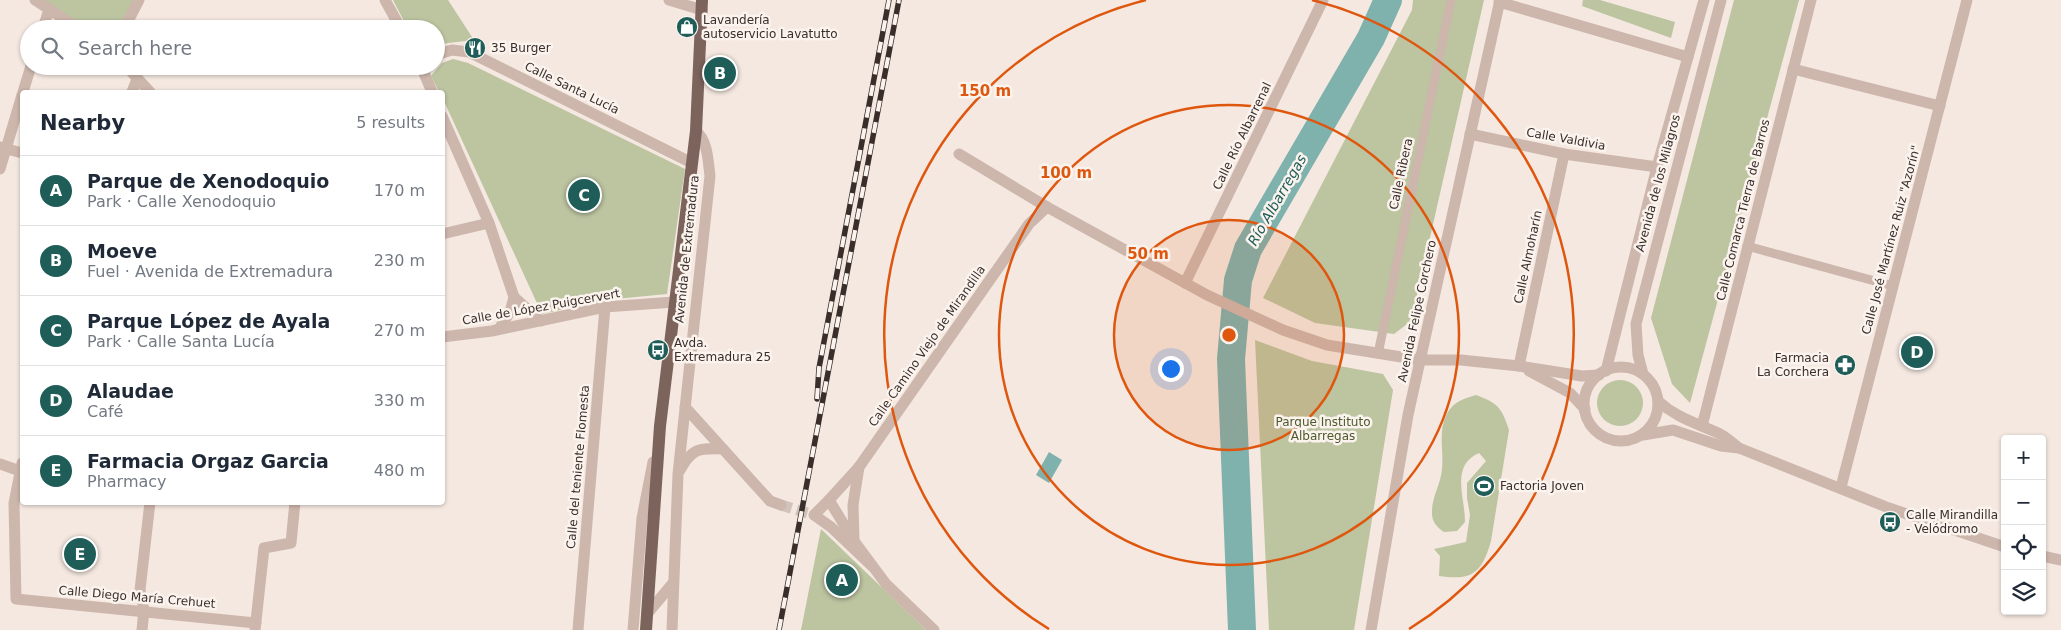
<!DOCTYPE html>
<html lang="en">
<head>
<meta charset="utf-8">
<style>
	:root { --surface:#fff; --page:#f6f6f7; --text:#1f2937; --muted:#747a83; --line:#e0e1e3; --accent:#1f5d59 }
	body { margin:0; font-family:"DejaVu Sans",sans-serif; background:var(--page); color:var(--text) }
	.controls { position:absolute; right:15px; bottom:15px; display:grid; overflow:hidden; border-radius:5px; box-shadow:0 1px 4px #0004 }
	.controls button { width:45px; height:45px; display:grid; place-items:center; padding:0; border:0; border-bottom:1px solid var(--line); background:var(--surface); color:var(--text); font:25px sans-serif }
	.you { position:absolute; left:1170px; top:368px; width:18px; height:18px; margin:-12px; border:4px solid #fff; border-radius:50%; background:#1a73e8; box-shadow:0 0 0 8px #1a73e833 }
	.badge { display:grid; place-items:center; width:32px; height:32px; border-radius:50%; background:var(--accent); color:#fff; font-size:16px; font-weight:700 }
	.pin { position:absolute; translate:-50% -50%; border:2px solid #fff; box-shadow:0 1px 5px #0006 }
	.list { margin:0; padding:0; list-style:none }
	h2 { display:flex; justify-content:space-between; align-items:center; height:65px; margin:0; padding:0 20px; font-size:21px }
	h2 small { font-size:16px; font-weight:400; color:var(--muted) }
	.list li { display:grid; grid-template-columns:32px 1fr auto; gap:15px; align-items:center; box-sizing:border-box; height:70px; padding:0 20px; border-top:1px solid var(--line) }
	.list b { display:block; font-size:19px; white-space:nowrap }
	.list p { margin:0; font-size:16px; white-space:nowrap; color:var(--muted) }
	.list em { font-size:16px; font-style:normal; color:var(--muted) }
	.icon { flex:none; width:28px; height:28px; fill:none; stroke:currentColor; stroke-width:2; stroke-linecap:round; stroke-linejoin:round }
	.map { position:relative; flex:none; width:2061px; height:630px; overflow:hidden }
	.search { position:absolute; background:var(--surface); box-shadow:0 1px 4px #0004; left:20px; top:20px; width:425px; height:55px; display:flex; align-items:center; gap:12px; box-sizing:border-box; padding:0 18px; border-radius:28px; color:var(--muted); font-size:19px }
	.panel { position:absolute; background:var(--surface); box-shadow:0 1px 4px #0004; left:20px; top:90px; width:425px; height:415px; border-radius:5px }
	.map>svg:first-child { display:block }
	.green { fill:#bcc4a0 }
	.water { fill:#7fb1ad }
	.lines { fill:none; stroke-linecap:round; stroke-linejoin:round }
	.river { stroke:#7fb1ad; stroke-width:28 }
	.minor-tunnel { stroke:#cfc3bc; stroke-width:11; stroke-dasharray:11 5.5; stroke-linecap:butt }
	.pedestrian { stroke:#cdb6ac; stroke-width:9 }
	.minor { stroke:#cdb6ac; stroke-width:11 }
	.primary { stroke:#7c635c; stroke-width:12 }
	.rail-casing { stroke:#3a2e2b; stroke-width:5.5 }
	.rail { stroke:#fbf3ed; stroke-width:4; stroke-dasharray:11; stroke-linecap:butt }
	.ring { fill:none; stroke:#df570e; stroke-width:2.5 }
	.labels { text-anchor:middle; stroke-width:5; stroke-linejoin:round; paint-order:stroke }
	.poi-label { font-size:12px; fill:#3a2e2b; stroke:#fbf3ed; text-anchor:start }
	.street-label { font-size:12px; fill:#3a2e2b; stroke:#fbf3ed }
	.park-label { font-size:12px; fill:#4f592e; stroke:#fbf3ed }
	.water-label { font-size:14px; font-style:italic; fill:#1f5d59; stroke:#fbf3ed }
	.centre { fill:#df570e; stroke:#fbf3ed; stroke-width:2.5 }
	.ring-label { font-size:15px; text-anchor:middle; font-weight:bold; fill:#df570e; stroke:#fbf3ed; stroke-width:5; stroke-linejoin:round; paint-order:stroke }
</style>
</head>
<body>
<div class="map">
<svg width="2061" height="630" viewBox="0 0 2061 630">
	<rect width="100%" height="100%" fill="#f4e8e0"/>
	<g class="green">
		<polygon points="44,0 139,0 124,29 79,29"/>
		<polygon points="393,0 448,0 474,40 440,44 436,47 436,29 408,29"/>
		<polygon points="1413,0 1484,0 1411,321 1394,334 1315,323 1263,298 1412,10"/>
		<polygon points="1583,0 1600,0 1675,22 1671,38 1582,6"/>
		<polygon points="1734,0 1799,0 1690,403 1672,384 1651,318"/>
		<polygon points="453,59 468,63 685,169 667,294 605,300 542,314 443,99 442,92 439,92 431,76 442,63"/>
		<polygon points="1255,340 1312,361 1383,374 1393,390 1354,630 1269,630"/>
		<circle cx="1620" cy="403" r="23"/>
		<path d="M1476,395C1498,403 1502,408 1509,430L1491,541C1482,573 1472,581 1439,576L1440,556L1434,549L1466,542L1470,515L1467,498V483L1486,461L1479,453C1450,466 1465,496 1465,522L1457,531L1444,532C1438,528 1432,522 1432,514C1431,498 1441,484 1442,469C1444,452 1438,432 1446,416C1452,402 1463,399 1476,395Z"/>
		<polygon points="821,529 926,630 801,630"/>
	</g>
	<polygon class="water" points="1049,452 1062,460 1049,483 1036,475"/>
	<g class="lines">
		<polyline class="river" points="1242,630 1231,359 1238,280 1248,249 1371,38 1388,0"/>
		<polyline class="minor-tunnel" points="781,505 814,515"/>
		<g class="pedestrian">
			<polyline points="1747,246 1893,286"/>
			<polyline points="1378,354 1451,0"/>
		</g>
		<g class="minor">
			<polyline points="35,0 79,29"/>
			<polyline points="385,0 401,29"/>
			<polyline points="669,0 702,10"/>
			<polyline points="1499,2 1688,57"/>
			<polyline points="43,29 49,9"/>
			<polyline points="124,29 139,0"/>
			<polyline points="436,55 452,50 469,52 692,163"/>
			<polyline points="126,66 150,92"/>
			<polyline points="421,66 432,92"/>
			<polyline points="1793,69 1940,106"/>
			<polyline points="23,92 31,66"/>
			<polyline points="132,92 137,79"/>
			<polyline points="442,116 489,223 514,297 541,321"/>
			<polyline points="1470,134 1564,154 1657,167"/>
			<polyline points="0,147 22,153"/>
			<polyline points="959,154 1047,207 1207,295 1283,330 1327,345 1420,360 1461,360 1519,366 1582,376 1599,375"/>
			<polyline points="0,169 22,95"/>
			<polyline points="442,234 489,223"/>
			<polyline points="1185,283 1323,0"/>
			<polyline points="499,329 510,312 514,297"/>
			<polyline points="442,337 492,331 605,307 674,302"/>
			<polyline points="1519,366 1564,154"/>
			<circle cx="1621" cy="404" r="37"/>
			<polyline points="1529,371 1570,393 1585,409"/>
			<polyline points="1606,371 1657,167 1704,0"/>
			<polyline points="1643,374 1638,355 1636,324 1721,0"/>
			<path d="M1658,401C1678,419 1697,423 1720,434C1727,437 1733,444 1739,448"/>
			<polyline points="685,407 770,501 781,505"/>
			<polyline points="1702,426 1811,0"/>
			<polyline points="1643,435 1673,430 1721,446 1739,448 1889,508 2005,547"/>
			<polyline points="22,463 14,503 16,599 256,623"/>
			<polyline points="0,464 20,471"/>
			<path d="M680,470C692,448 699,448 723,449"/>
			<polyline points="1841,487 1967,0"/>
			<polyline points="829,500 859,467 1029,224 1047,207"/>
			<polyline points="854,540 853,505 859,467"/>
			<polyline points="2042,556 2061,560"/>
			<polyline points="872,566 831,527 814,515 829,500 854,541 886,584 934,630"/>
			<polyline points="647,614 673,583"/>
			<polyline points="142,630 144,610 140,590 150,502"/>
			<polyline points="255,630 264,548 291,543 295,502"/>
			<polyline points="578,630 605,307"/>
			<polyline points="633,630 642,518 653,462"/>
			<path d="M672,630L678,474L710,176C708,161 708,141 696,131"/>
			<polyline points="1371,630 1408,415 1500,0"/>
		</g>
		<polyline class="primary" points="646,630 660,426 696,131 702,0"/>
		<g class="rail-casing">
			<g id="rail">
				<polyline points="817,399 819,368 889,0"/>
				<polyline points="779,630 899,0"/>
			</g>
		</g>
		<use href="#rail" class="rail"/>
	</g>
	<circle cx="1229" cy="335" r="115" fill="#df570e" fill-opacity=".12"/>
	<g class="ring">
		<circle cx="1229" cy="335" r="115"/>
		<circle cx="1229" cy="335" r="230"/>
		<path d="M1049 629A345 345 0 0 1 1146 0M1312 0A345 345 0 0 1 1409 629"/>
	</g>
	<defs>
		<g id="shop-disc" transform="scale(1.125)"><circle r="9.5" fill="#1f5d59" stroke="#fbf3ed"/><path d="M-5-2.5h2.3a2.7 3.5 0 0 1 5.4 0H5L5.5 6h-11ZM-1.5-2.5h3a1.5 2.3 0 0 0-3 0Z" fill="#fff"/></g>
		<g id="restaurant-disc" transform="scale(1.125)"><circle r="9.5" fill="#1f5d59" stroke="#fbf3ed"/><path d="M-5-6h1v4h1v-4h1v4h1v-4h1v5L-1.5 .5V6h-2V.5L-5-1ZM5-6V6H3V1.5H1.5Q1.5-4 5-6Z" fill="#fff"/></g>
		<g id="bus-disc" transform="scale(1.125)"><circle r="9.5" fill="#1f5d59" stroke="#fbf3ed"/><path d="M-5-6H5V4H4V6H2V4H-2V6H-4V4H-5ZM-3.5-4V0h7V-4ZM-3.5 1.2v1.5H-2V1.2ZM2 1.2v1.5H3.5V1.2Z" fill="#fff"/></g>
		<g id="pharmacy-disc" transform="scale(1.125)"><circle r="9.5" fill="#1f5d59" stroke="#fbf3ed"/><path d="M-2-6h4v4h4v4h-4v4h-4v-4h-4v-4h4Z" fill="#fff"/></g>
		<g id="stadium-disc" transform="scale(1.125)"><circle r="9.5" fill="#1f5d59" stroke="#fbf3ed"/><path d="M0-5a6.5 5 0 1 0 0 10a6.5 5 0 1 0 0-10ZM-3.5-1.8h7v3.6h-7Z" fill="#fff"/></g>
	</defs>
	<g fill-rule="evenodd">
		<use href="#shop-disc" x="687" y="27"/>
		<use href="#restaurant-disc" x="475" y="48"/>
		<use href="#bus-disc" x="658" y="350"/>
		<use href="#pharmacy-disc" x="1845" y="365"/>
		<use href="#stadium-disc" x="1484" y="486"/>
		<use href="#bus-disc" x="1890" y="522"/>
	</g>
	<g class="labels">
		<g class="poi-label">
			<text x="703" y="24">Lavandería<tspan x="703" dy="14">autoservicio Lavatutto</tspan></text>
			<text x="491" y="52">35 Burger</text>
			<text x="674" y="347">Avda.<tspan x="674" dy="14">Extremadura 25</tspan></text>
			<text x="1829" y="362" text-anchor="end">Farmacia<tspan x="1829" dy="14">La Corchera</tspan></text>
			<text x="1500" y="490">Factoria Joven</text>
			<text x="1906" y="519">Calle Mirandilla<tspan x="1906" dy="14">- Velódromo</tspan></text>
		</g>
		<g class="street-label">
			<text transform="translate(572 88) rotate(26)" y="4">Calle Santa Lucía</text>
			<text transform="translate(1242 136) rotate(-64)" y="4">Calle Río Albarrenal</text>
			<text transform="translate(1566 139) rotate(10)" y="4">Calle Valdivia</text>
			<text transform="translate(1401 174) rotate(-78)" y="4">Calle Ribera</text>
			<text transform="translate(1658 183) rotate(-75)" y="4">Avenida de los Milagros</text>
			<text transform="translate(1743 210) rotate(-76)" y="4">Calle Comarca Tierra de Barros</text>
			<text transform="translate(1891 240) rotate(-75)" y="4">Calle José Martínez Ruiz "Azorín"</text>
			<text transform="translate(687 249) rotate(-84)" y="4">Avenida de Extremadura</text>
			<text transform="translate(1528 257) rotate(-78)" y="4">Calle Almoharín</text>
			<text transform="translate(541 307) rotate(-10)" y="4">Calle de López Puigcervert</text>
			<text transform="translate(1417 311) rotate(-78)" y="4">Avenida Felipe Corchero</text>
			<text transform="translate(927 346) rotate(-55)" y="4">Calle Camino Viejo de Mirandilla</text>
			<text transform="translate(578 467) rotate(-85)" y="4">Calle del teniente Flomesta</text>
			<text transform="translate(137 597) rotate(5)" y="4">Calle Diego María Crehuet</text>
		</g>
		<g class="park-label">
			<text x="1323" y="426">Parque Instituto<tspan x="1323" dy="14">Albarregas</tspan></text>
		</g>
		<g class="water-label">
			<text transform="translate(1277 200) rotate(-60)" y="5">Río Albarregas</text>
		</g>
	</g>
	<circle cx="1229" cy="335" r="8" class="centre"/>
	<g class="ring-label">
		<text x="985" y="96">150 m</text>
		<text x="1066" y="178">100 m</text>
		<text x="1148" y="259">50 m</text>
	</g>
</svg>
<div class="controls">
<button>+</button>
<button>−</button>
<button><svg class="icon" aria-label="locate" viewBox="0 0 24 24"><circle cx="12" cy="12" r="6"/><path d="M12 2v4M12 18v4M2 12h4M18 12h4"/></svg></button>
<button><svg class="icon" aria-label="layers" viewBox="0 0 24 24"><path d="M12 4l9 5-9 5-9-5zM3 14l9 5 9-5"/></svg></button>
</div>
<div class="you"></div>
<div class="pin badge" style="left:842px;top:580px">A</div>
<div class="pin badge" style="left:720px;top:73px">B</div>
<div class="pin badge" style="left:584px;top:195px">C</div>
<div class="pin badge" style="left:1917px;top:352px">D</div>
<div class="pin badge" style="left:80px;top:554px">E</div>
<div class="search"><svg class="icon" aria-label="search" viewBox="0 0 24 24"><circle cx="10" cy="10" r="6"/><path d="M15 15l6 6"/></svg>Search here</div>
<section class="panel">
<h2>Nearby<small>5 results</small></h2>
<ul class="list">
<li><span class="badge">A</span><div><b>Parque de Xenodoquio</b><p>Park · Calle Xenodoquio</p></div><em>170 m</em></li>
<li><span class="badge">B</span><div><b>Moeve</b><p>Fuel · Avenida de Extremadura</p></div><em>230 m</em></li>
<li><span class="badge">C</span><div><b>Parque López de Ayala</b><p>Park · Calle Santa Lucía</p></div><em>270 m</em></li>
<li><span class="badge">D</span><div><b>Alaudae</b><p>Café</p></div><em>330 m</em></li>
<li><span class="badge">E</span><div><b>Farmacia Orgaz Garcia</b><p>Pharmacy</p></div><em>480 m</em></li>
</ul>
</section>
</div>
</body>
</html>
